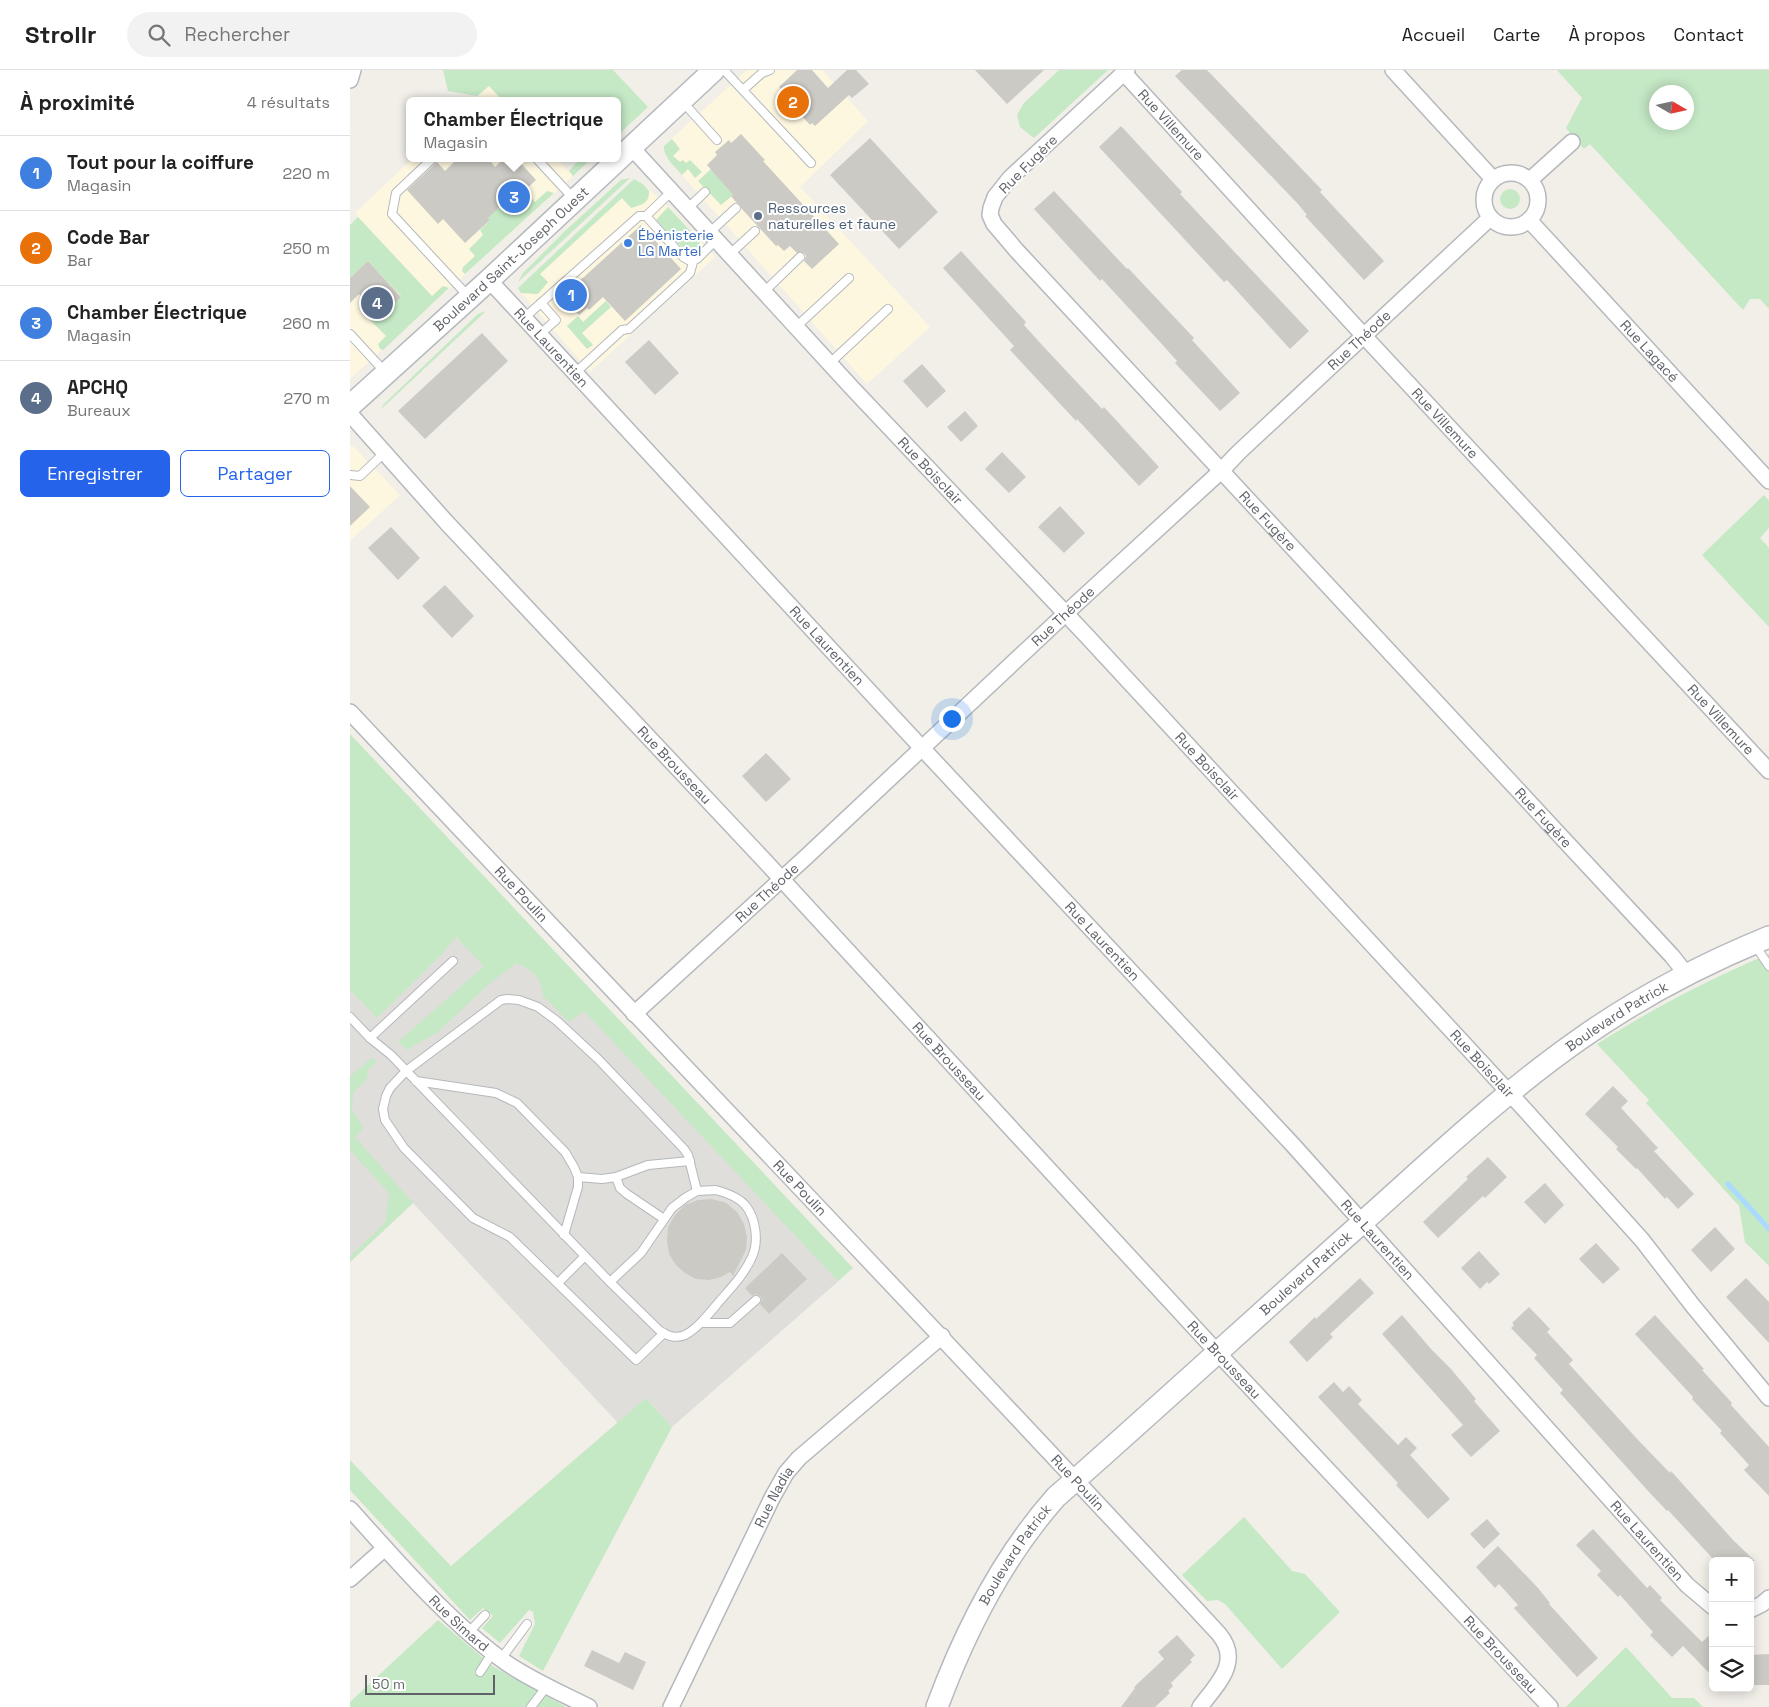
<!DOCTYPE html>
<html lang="fr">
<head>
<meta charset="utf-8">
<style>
	:root { --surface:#fff; --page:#f2f2f2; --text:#222; --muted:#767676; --line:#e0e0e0; --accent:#2563eb }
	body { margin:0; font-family:"Space Grotesk",sans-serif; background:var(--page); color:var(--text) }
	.controls { position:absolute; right:15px; bottom:15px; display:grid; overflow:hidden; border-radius:8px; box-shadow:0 2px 12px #0003 }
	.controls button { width:45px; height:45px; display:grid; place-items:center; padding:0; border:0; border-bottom:1px solid var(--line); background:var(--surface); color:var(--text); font:25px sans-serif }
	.compass { position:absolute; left:1299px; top:15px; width:45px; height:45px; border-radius:50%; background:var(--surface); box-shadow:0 2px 12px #0003; rotate:99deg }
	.scale { position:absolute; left:15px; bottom:12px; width:130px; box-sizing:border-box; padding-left:5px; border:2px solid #5f6368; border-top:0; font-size:14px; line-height:18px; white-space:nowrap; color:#5f6368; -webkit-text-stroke:4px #fff; paint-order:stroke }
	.you { position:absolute; left:601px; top:648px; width:18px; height:18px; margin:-12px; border:4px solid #fff; border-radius:50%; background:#1a73e8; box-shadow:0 0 0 8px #1a73e833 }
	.badge { display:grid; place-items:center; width:32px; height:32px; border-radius:50%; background:var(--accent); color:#fff; font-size:16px; font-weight:700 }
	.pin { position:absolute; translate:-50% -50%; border:2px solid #fff; box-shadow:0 1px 5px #0006 }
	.popup { position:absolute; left:56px; top:27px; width:215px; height:65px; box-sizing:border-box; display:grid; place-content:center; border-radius:8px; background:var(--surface); filter:drop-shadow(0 1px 4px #0005); font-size:16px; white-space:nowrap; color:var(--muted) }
	.popup b { font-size:19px; color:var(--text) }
	.popup::after { content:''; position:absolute; left:50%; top:100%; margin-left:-10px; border:10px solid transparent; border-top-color:var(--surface) }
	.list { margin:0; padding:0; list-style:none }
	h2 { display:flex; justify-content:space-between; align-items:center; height:65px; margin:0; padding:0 20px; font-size:21px }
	h2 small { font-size:16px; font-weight:400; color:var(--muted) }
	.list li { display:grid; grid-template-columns:32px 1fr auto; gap:15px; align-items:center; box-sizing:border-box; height:75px; padding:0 20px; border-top:1px solid var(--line) }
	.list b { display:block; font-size:19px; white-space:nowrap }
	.list p { margin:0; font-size:16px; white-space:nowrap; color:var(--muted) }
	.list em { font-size:16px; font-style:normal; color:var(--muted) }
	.actions { display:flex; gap:10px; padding:15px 20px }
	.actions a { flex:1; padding:11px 0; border:1px solid var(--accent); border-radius:8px; text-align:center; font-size:18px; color:var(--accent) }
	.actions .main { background:var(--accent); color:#fff }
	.icon { flex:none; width:28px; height:28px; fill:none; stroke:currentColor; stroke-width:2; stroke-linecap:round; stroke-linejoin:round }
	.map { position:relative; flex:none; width:1419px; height:1637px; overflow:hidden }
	header { display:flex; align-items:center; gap:30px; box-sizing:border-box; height:70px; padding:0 25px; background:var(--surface); border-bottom:1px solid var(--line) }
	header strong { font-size:24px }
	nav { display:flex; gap:28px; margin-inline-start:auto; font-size:18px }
	.search { width:350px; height:45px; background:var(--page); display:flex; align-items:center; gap:12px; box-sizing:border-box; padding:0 18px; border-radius:28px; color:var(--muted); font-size:19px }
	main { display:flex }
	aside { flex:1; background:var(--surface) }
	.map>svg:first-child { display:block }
	.commercial { fill:#fef7e0 }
	.industrial { fill:#e0deda }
	.green { fill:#c5e8c5; fill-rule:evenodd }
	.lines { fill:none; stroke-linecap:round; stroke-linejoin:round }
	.stream { stroke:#aadaff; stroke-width:5 }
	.building { fill:#cccac5 }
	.lane-casing { stroke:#b5b8bc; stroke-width:10 }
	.street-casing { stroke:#b5b8bc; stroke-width:18 }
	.secondary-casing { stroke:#b6babf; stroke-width:24 }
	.lane { stroke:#fff; stroke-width:8 }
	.street { stroke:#fff; stroke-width:15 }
	.secondary { stroke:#fff; stroke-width:21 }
	.service-dot { fill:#5c6f8a; stroke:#fff; stroke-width:2 }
	.shop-dot { fill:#3f7fe0; stroke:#fff; stroke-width:2 }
	.labels { text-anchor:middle; stroke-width:4; stroke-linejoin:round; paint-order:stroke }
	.street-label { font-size:14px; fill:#5f6368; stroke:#fff }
	.service-label { font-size:14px; fill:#4e5e75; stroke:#fff; text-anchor:start }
	.shop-label { font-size:14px; fill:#366cbe; stroke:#fff; text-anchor:start }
</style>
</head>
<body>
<header>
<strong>Strollr</strong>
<div class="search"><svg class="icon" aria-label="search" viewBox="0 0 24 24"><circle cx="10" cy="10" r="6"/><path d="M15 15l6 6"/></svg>Rechercher</div>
<nav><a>Accueil</a><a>Carte</a><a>À propos</a><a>Contact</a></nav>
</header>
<main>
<aside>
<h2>À proximité<small>4 résultats</small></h2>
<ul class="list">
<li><span class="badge" style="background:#3f7fe0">1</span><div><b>Tout pour la coiffure</b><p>Magasin</p></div><em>220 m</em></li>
<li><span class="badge" style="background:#e8710a">2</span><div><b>Code Bar</b><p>Bar</p></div><em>250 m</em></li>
<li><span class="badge" style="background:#3f7fe0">3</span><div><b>Chamber Électrique</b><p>Magasin</p></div><em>260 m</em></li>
<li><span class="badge" style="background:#5c6f8a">4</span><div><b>APCHQ</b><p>Bureaux</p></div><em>270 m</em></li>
</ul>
<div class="actions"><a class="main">Enregistrer</a><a>Partager</a></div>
</aside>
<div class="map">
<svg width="1419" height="1637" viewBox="0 0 1419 1637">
	<rect width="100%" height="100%" fill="#f1efe8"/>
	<g class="commercial">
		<polygon points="397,0 472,0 518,51 450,117 580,257 517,314 316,87 314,81 314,76 317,73"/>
		<polygon points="139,15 153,31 123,31"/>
		<polygon points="63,88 207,88 223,106 0,309 0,155 8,147 5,143"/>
		<polygon points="284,109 293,114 321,139 365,187 240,302 173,225 168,218"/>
		<polygon points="0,376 4,377 50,425 0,471"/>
	</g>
	<polygon class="industrial" points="0,760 134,895 169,864 492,1208 322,1357 296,1328 268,1353 63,1133 0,1192"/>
	<g class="green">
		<polygon points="93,0 263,0 298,37 268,65 268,31 153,31 139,16 127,26 98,21"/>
		<polygon points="709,0 758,0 684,68 670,57 667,45 674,33"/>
		<path d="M1207,0H1419V239L1410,229H1400L1393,240L1240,74L1234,79L1216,58L1232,28ZM1306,22H1336V52H1306Z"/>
		<path d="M322,69L330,79L323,86L330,92L333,90L336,93L340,90L352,102L345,108L338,99L332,105C325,96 313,88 314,76Z"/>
		<polygon points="231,88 242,88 223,106 219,101"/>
		<polygon points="361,99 383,125 371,135 348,111"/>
		<polygon points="280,108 168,212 173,203 214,162 271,110"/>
		<path d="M284,109L293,114L299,121C300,133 291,135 281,138L272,128L190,204L198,212L188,224L171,223L168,218Z"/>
		<circle cx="1160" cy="129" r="10"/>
		<polygon points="197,121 204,123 115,204 112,201 113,197 125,186 119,179 133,165 130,160 140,150 119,126 148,139 158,129 164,136 177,124 185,132"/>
		<polygon points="318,137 350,171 349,175 340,184 337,183 306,150"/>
		<polygon points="8,147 82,226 93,216 99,218 33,280 30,279 28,274 36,266 18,248 29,237 34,243 51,226 18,191 0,208 0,155"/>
		<polygon points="256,231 261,237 232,263 243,275 237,279 217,256 228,246 233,252"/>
		<polygon points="136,241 30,340 34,334 128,244"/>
		<polygon points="1414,425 1419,431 1419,458 1410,468 1419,478 1419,557 1352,485"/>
		<path d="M0,664L503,1198L488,1211L234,941L219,952L193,926C193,909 181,899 166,893L138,915L88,962L57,980L48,972L134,896L106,867L94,882L27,948L0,920Z"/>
		<path d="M1419,884V1196L1395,1172L1389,1136L1296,1033L1299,1030L1247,974C1302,939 1359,909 1419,884Z"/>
		<polygon points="22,988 27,991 18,1000 17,1009 3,1023 2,1039 13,1058 5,1067 63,1133 0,1192 0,1186 35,1153 39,1123 0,1080 0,1006"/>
		<polygon points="296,1328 322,1357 193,1601 169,1586 185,1554 183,1542 179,1540 150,1573 132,1558 143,1546 133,1538 120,1550 0,1420 0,1390 101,1496"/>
		<polygon points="894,1447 942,1501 955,1504 990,1542 932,1599 875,1534 868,1530 857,1531 832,1505"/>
		<polygon points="88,1550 144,1597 216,1637 0,1637 0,1632"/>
		<polygon points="1276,1577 1322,1628 1344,1628 1353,1637 1216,1637"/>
	</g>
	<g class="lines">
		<polyline class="stream" points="1378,1114 1419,1159"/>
	</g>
	<g class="building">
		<polygon points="447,0 462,0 478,18 497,0 506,0 519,14 502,28 499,25 465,56 462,53 460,55 433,25 435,23 429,17"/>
		<polygon points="625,0 694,0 657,34"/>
		<polygon points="832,0 857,0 972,120 970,122 1034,191 1014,210 955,146 957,145 948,134 825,6"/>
		<polygon points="771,56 832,122 830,124 959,261 940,279 877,210 874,212 749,77"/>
		<polygon points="391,64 415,90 413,91 489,174 462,199 454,191 456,186 454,183 447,183 440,176 434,181 428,175 426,176 391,138 390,135 386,132 381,126 383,125 357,95 367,85 365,82 379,70 381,73"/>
		<polygon points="520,68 588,142 549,179 480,105"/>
		<polygon points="108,88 138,88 145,97 154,88 166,88 186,110 161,133 158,129 138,148 140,150 115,173 93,149 88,154 57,120 87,92 95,101"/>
		<polygon points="704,121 777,199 778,198 844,268 842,270 890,323 870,341 825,293 827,291 810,272 752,209 750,211 684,139"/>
		<polygon points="291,155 331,199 275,251 253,227 239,240 237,238 229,245 212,227"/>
		<polygon points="611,181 676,252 674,255 692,275 752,339 754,337 809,397 789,416 727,349 726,351 660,280 664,276 593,198"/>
		<polygon points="18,191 51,227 34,243 29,237 25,241 9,224 0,233 0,208"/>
		<polygon points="132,263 158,291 75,369 48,341"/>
		<polygon points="299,270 329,303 305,325 275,292"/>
		<polygon points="572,294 596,321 577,338 553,311"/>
		<polygon points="615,341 628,356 611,372 597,357"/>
		<polygon points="652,382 676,407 659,423 635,399"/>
		<polygon points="0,416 20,437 0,456"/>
		<polygon points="710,436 735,463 714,483 688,457"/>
		<polygon points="41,457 70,488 48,510 18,478"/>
		<polygon points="95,515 124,546 102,568 72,536"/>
		<polygon points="416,683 441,709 416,732 392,706"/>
		<polygon points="1263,1016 1278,1031 1271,1038 1308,1078 1304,1081 1344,1124 1328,1139 1317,1127 1315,1129 1287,1098 1286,1099 1266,1079 1268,1077 1235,1044"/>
		<polygon points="1138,1087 1157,1107 1135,1128 1133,1126 1088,1168 1073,1152 1118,1109 1116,1107"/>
		<polygon points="1195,1113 1214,1135 1195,1154 1174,1132"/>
		<polygon points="362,1129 376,1133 387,1142 394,1154 397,1167 396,1180 383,1206 380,1202 371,1207 359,1210 346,1209 335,1203 326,1195 319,1184 317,1171 318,1157 325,1145 335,1135 348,1130"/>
		<polygon points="1365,1157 1385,1179 1361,1202 1341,1180"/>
		<polygon points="1246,1173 1270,1199 1253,1214 1229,1189"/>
		<polygon points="1129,1181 1150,1204 1139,1214 1137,1212 1130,1219 1111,1198"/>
		<polygon points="432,1183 457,1209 419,1244 410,1234 412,1229 410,1226 405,1224 402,1226 395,1218"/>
		<polygon points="1010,1208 1024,1223 980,1264 983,1267 957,1292 939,1272 965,1247 966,1249"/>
		<polygon points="1396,1208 1419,1232 1419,1273 1376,1227"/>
		<polygon points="1179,1237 1200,1259 1197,1262 1223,1290 1219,1294 1289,1371 1320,1403 1321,1401 1383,1470 1405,1491 1365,1491 1318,1440 1317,1441 1299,1422 1210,1323 1213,1320 1184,1288 1187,1285 1161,1258 1164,1255 1162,1253"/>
		<polygon points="1052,1245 1081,1279 1101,1299 1126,1329 1124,1331 1150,1361 1121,1387 1101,1365 1113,1355 1032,1264"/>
		<polygon points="1305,1245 1354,1299 1352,1300 1382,1333 1381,1335 1419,1377 1419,1426 1394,1400 1399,1395 1370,1363 1372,1361 1342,1329 1343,1327 1285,1264"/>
		<polygon points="984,1312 993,1322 999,1316 1012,1330 1008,1334 1048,1375 1056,1367 1067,1378 1060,1385 1100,1429 1078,1449 1046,1415 1048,1413 968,1327"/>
		<polygon points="1137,1449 1150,1464 1134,1479 1120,1464"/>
		<polygon points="1243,1459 1297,1518 1300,1515 1312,1528 1310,1530 1352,1572 1363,1562 1363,1607 1333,1576 1322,1587 1300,1565 1303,1562 1270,1525 1268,1527 1247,1505 1251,1501 1226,1475"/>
		<polygon points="1148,1476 1188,1518 1200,1533 1199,1534 1248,1588 1227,1607 1164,1538 1168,1535 1149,1514 1145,1518 1126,1497"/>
		<polygon points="827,1565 845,1585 840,1590 842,1592 821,1613 823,1616 818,1621 820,1623 805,1637 771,1637 785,1618 784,1617 814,1589 808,1582"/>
		<polygon points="242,1580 269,1593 275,1582 296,1592 283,1620 234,1596"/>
		<polygon points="1419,1584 1419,1615 1400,1615 1400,1585"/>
	</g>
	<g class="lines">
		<g class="lane-casing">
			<g id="lane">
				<polyline points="374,0 461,93"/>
				<polyline points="393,20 412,3 420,0"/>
				<polyline points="332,31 367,70"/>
				<polyline points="83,88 46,123 42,144 118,226"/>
				<polyline points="186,88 224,129"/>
				<polyline points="337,139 355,122"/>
				<polyline points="296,146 321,122"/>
				<polyline points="359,163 386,138"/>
				<polyline points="379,185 405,161"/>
				<polyline points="414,222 450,187"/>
				<polyline points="174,248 289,146 296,146 333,187 340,191 347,189 366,170"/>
				<polyline points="446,257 499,208"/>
				<polyline points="0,264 36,303"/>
				<polyline points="189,265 206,250 191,233"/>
				<polyline points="480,293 538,239"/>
				<polyline points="225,303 272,260 279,259 340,203 343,192"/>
				<polyline points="0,405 10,406 34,383"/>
				<polyline points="1405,875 1419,896"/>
				<polyline points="0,947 20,968 41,985 260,1212"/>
				<polyline points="20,968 103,891"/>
				<polyline points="66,1011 146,1023 167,1033 215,1082 224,1097 228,1107 228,1117 214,1165"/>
				<polyline points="228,1107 252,1109 266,1107 298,1095 340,1091"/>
				<polyline points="266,1107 270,1118 277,1124 314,1149"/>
				<path d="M366,1120C377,1123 389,1127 396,1136C406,1149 409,1172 402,1187C394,1205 380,1219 368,1233C358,1245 348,1258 335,1265C325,1269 318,1266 310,1261L260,1212L291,1183L322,1138L335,1128L347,1121Z"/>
				<polyline points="208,1213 235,1186"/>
				<polyline points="351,1253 380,1253 406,1230"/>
				<polyline points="314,1263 286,1290 160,1167 123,1148 54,1078 35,1050 33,1039 36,1026 40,1018 56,1001 151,930 157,929 169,930 188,937 207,951 248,989 334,1079 338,1085 347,1121"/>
				<polyline points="119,1562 135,1545"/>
				<polyline points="151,1589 177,1554"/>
				<polyline points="130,1602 143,1582"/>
				<polyline points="181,1637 197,1616"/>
			</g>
		</g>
		<g class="street-casing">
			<g id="street">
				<path id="s1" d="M777,0L660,108L645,127L641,138L640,145L644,154L667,181L1322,886L1337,905"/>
				<polyline points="1043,0 1143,109"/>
				<path id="s2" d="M774,3L1014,266L1419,701"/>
				<polyline points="0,10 3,0"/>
				<path id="s3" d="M281,77L503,319L735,564L1176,1041L1292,1170L1343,1236L1419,1328"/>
				<circle cx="1161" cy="130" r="27"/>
				<polyline points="1180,110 1222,72"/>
				<path id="s4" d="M1179,150L1419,411"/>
				<path id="s5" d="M139,210L557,662L943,1075L1337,1515L1363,1537"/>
				<path id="s6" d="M0,344L97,453L413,789L867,1282L1200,1637"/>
				<path id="s7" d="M0,642C289,950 582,1254 869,1564C892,1592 867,1614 850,1637"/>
				<path id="s8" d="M284,944L456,787L715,544L871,401L888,383L1140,148"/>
				<path id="s9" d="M0,1439C47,1491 98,1551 155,1592C181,1610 211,1623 239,1637"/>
				<polyline points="0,1509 35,1478"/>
				<polyline points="1400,1540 1412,1534 1419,1528"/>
				<path id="s10" d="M321,1637L422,1428L436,1403L449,1388L592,1266"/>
			</g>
		</g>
		<g class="secondary-casing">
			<g id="secondary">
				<path id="s11" d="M0,336L139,210L364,0"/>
				<path id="s12" d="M587,1637C615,1561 652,1488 706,1427C807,1338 906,1247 1006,1158C1079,1093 1150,1025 1230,969C1288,928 1353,894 1419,867"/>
			</g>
		</g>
		<use href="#lane" class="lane"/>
		<use href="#street" class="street"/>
		<use href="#secondary" class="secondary"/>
	</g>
	<circle class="service-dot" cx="408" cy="146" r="5"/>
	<circle class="shop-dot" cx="278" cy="173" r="5"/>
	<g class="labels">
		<g class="street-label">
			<text dy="5" stroke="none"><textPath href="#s2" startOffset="70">Rue Villemure</textPath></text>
			<text transform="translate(678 94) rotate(-45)" y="5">Rue Fugère</text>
			<text dy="5" stroke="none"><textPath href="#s11" startOffset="218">Boulevard Saint-Joseph Ouest</textPath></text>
			<text dy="5" stroke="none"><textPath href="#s8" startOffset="990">Rue Théode</textPath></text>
			<text dy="5" stroke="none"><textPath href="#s5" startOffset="92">Rue Laurentien</textPath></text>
			<text dy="5" stroke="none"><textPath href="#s4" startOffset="178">Rue Lagacé</textPath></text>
			<text dy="5" stroke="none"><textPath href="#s2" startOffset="475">Rue Villemure</textPath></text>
			<text dy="5" stroke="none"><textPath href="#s3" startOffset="441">Rue Boisclair</textPath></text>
			<text dy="5" stroke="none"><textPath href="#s1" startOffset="616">Rue Fugère</textPath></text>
			<text dy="5" stroke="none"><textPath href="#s8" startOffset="585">Rue Théode</textPath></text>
			<text dy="5" stroke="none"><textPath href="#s5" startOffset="498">Rue Laurentien</textPath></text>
			<text dy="5" stroke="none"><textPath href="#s2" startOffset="880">Rue Villemure</textPath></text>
			<text dy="5" stroke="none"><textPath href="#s6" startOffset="478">Rue Brousseau</textPath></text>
			<text dy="5" stroke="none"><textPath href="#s3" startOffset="846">Rue Boisclair</textPath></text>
			<text dy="5" stroke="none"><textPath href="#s1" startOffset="1021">Rue Fugère</textPath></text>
			<text dy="5" stroke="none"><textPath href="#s8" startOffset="180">Rue Théode</textPath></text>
			<text dy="5" stroke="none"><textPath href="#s7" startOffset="250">Rue Poulin</textPath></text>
			<text dy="5" stroke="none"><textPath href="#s5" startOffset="902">Rue Laurentien</textPath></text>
			<text dy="5" stroke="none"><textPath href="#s12" startOffset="982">Boulevard Patrick</textPath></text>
			<text dy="5" stroke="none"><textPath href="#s6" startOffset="882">Rue Brousseau</textPath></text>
			<text dy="5" stroke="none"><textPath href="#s3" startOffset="1251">Rue Boisclair</textPath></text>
			<text dy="5" stroke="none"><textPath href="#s7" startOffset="655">Rue Poulin</textPath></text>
			<text dy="5" stroke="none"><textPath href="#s5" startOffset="1308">Rue Laurentien</textPath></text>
			<text dy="5" stroke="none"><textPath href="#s12" startOffset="578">Boulevard Patrick</textPath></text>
			<text dy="5" stroke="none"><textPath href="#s6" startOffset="1288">Rue Brousseau</textPath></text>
			<text dy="5" stroke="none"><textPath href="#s7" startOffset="1060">Rue Poulin</textPath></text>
			<text dy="5" stroke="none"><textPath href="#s10" startOffset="234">Rue Nadia</textPath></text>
			<text dy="5" stroke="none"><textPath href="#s5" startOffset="1712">Rue Laurentien</textPath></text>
			<text dy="5" stroke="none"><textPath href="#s12" startOffset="172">Boulevard Patrick</textPath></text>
			<text dy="5" stroke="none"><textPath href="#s9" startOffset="158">Rue Simard</textPath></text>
			<text dy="5" stroke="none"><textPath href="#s6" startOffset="1692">Rue Brousseau</textPath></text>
		</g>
		<g class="service-label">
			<text x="418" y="143">Ressources<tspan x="418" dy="16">naturelles et faune</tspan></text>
		</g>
		<g class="shop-label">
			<text x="288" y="170">Ébénisterie<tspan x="288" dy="16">LG Martel</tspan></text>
		</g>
	</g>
</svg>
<div class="controls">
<button>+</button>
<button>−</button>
<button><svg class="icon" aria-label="layers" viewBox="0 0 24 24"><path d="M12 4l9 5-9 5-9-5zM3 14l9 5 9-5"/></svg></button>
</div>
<svg class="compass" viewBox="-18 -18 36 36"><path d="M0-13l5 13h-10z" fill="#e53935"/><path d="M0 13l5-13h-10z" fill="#767676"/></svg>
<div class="scale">50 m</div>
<div class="you"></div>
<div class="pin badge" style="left:221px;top:225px;background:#3f7fe0">1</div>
<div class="pin badge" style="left:443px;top:32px;background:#e8710a">2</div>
<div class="pin badge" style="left:164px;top:127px;background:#3f7fe0">3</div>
<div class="popup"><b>Chamber Électrique</b>Magasin</div>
<div class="pin badge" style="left:27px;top:233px;background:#5c6f8a">4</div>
</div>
</main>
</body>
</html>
